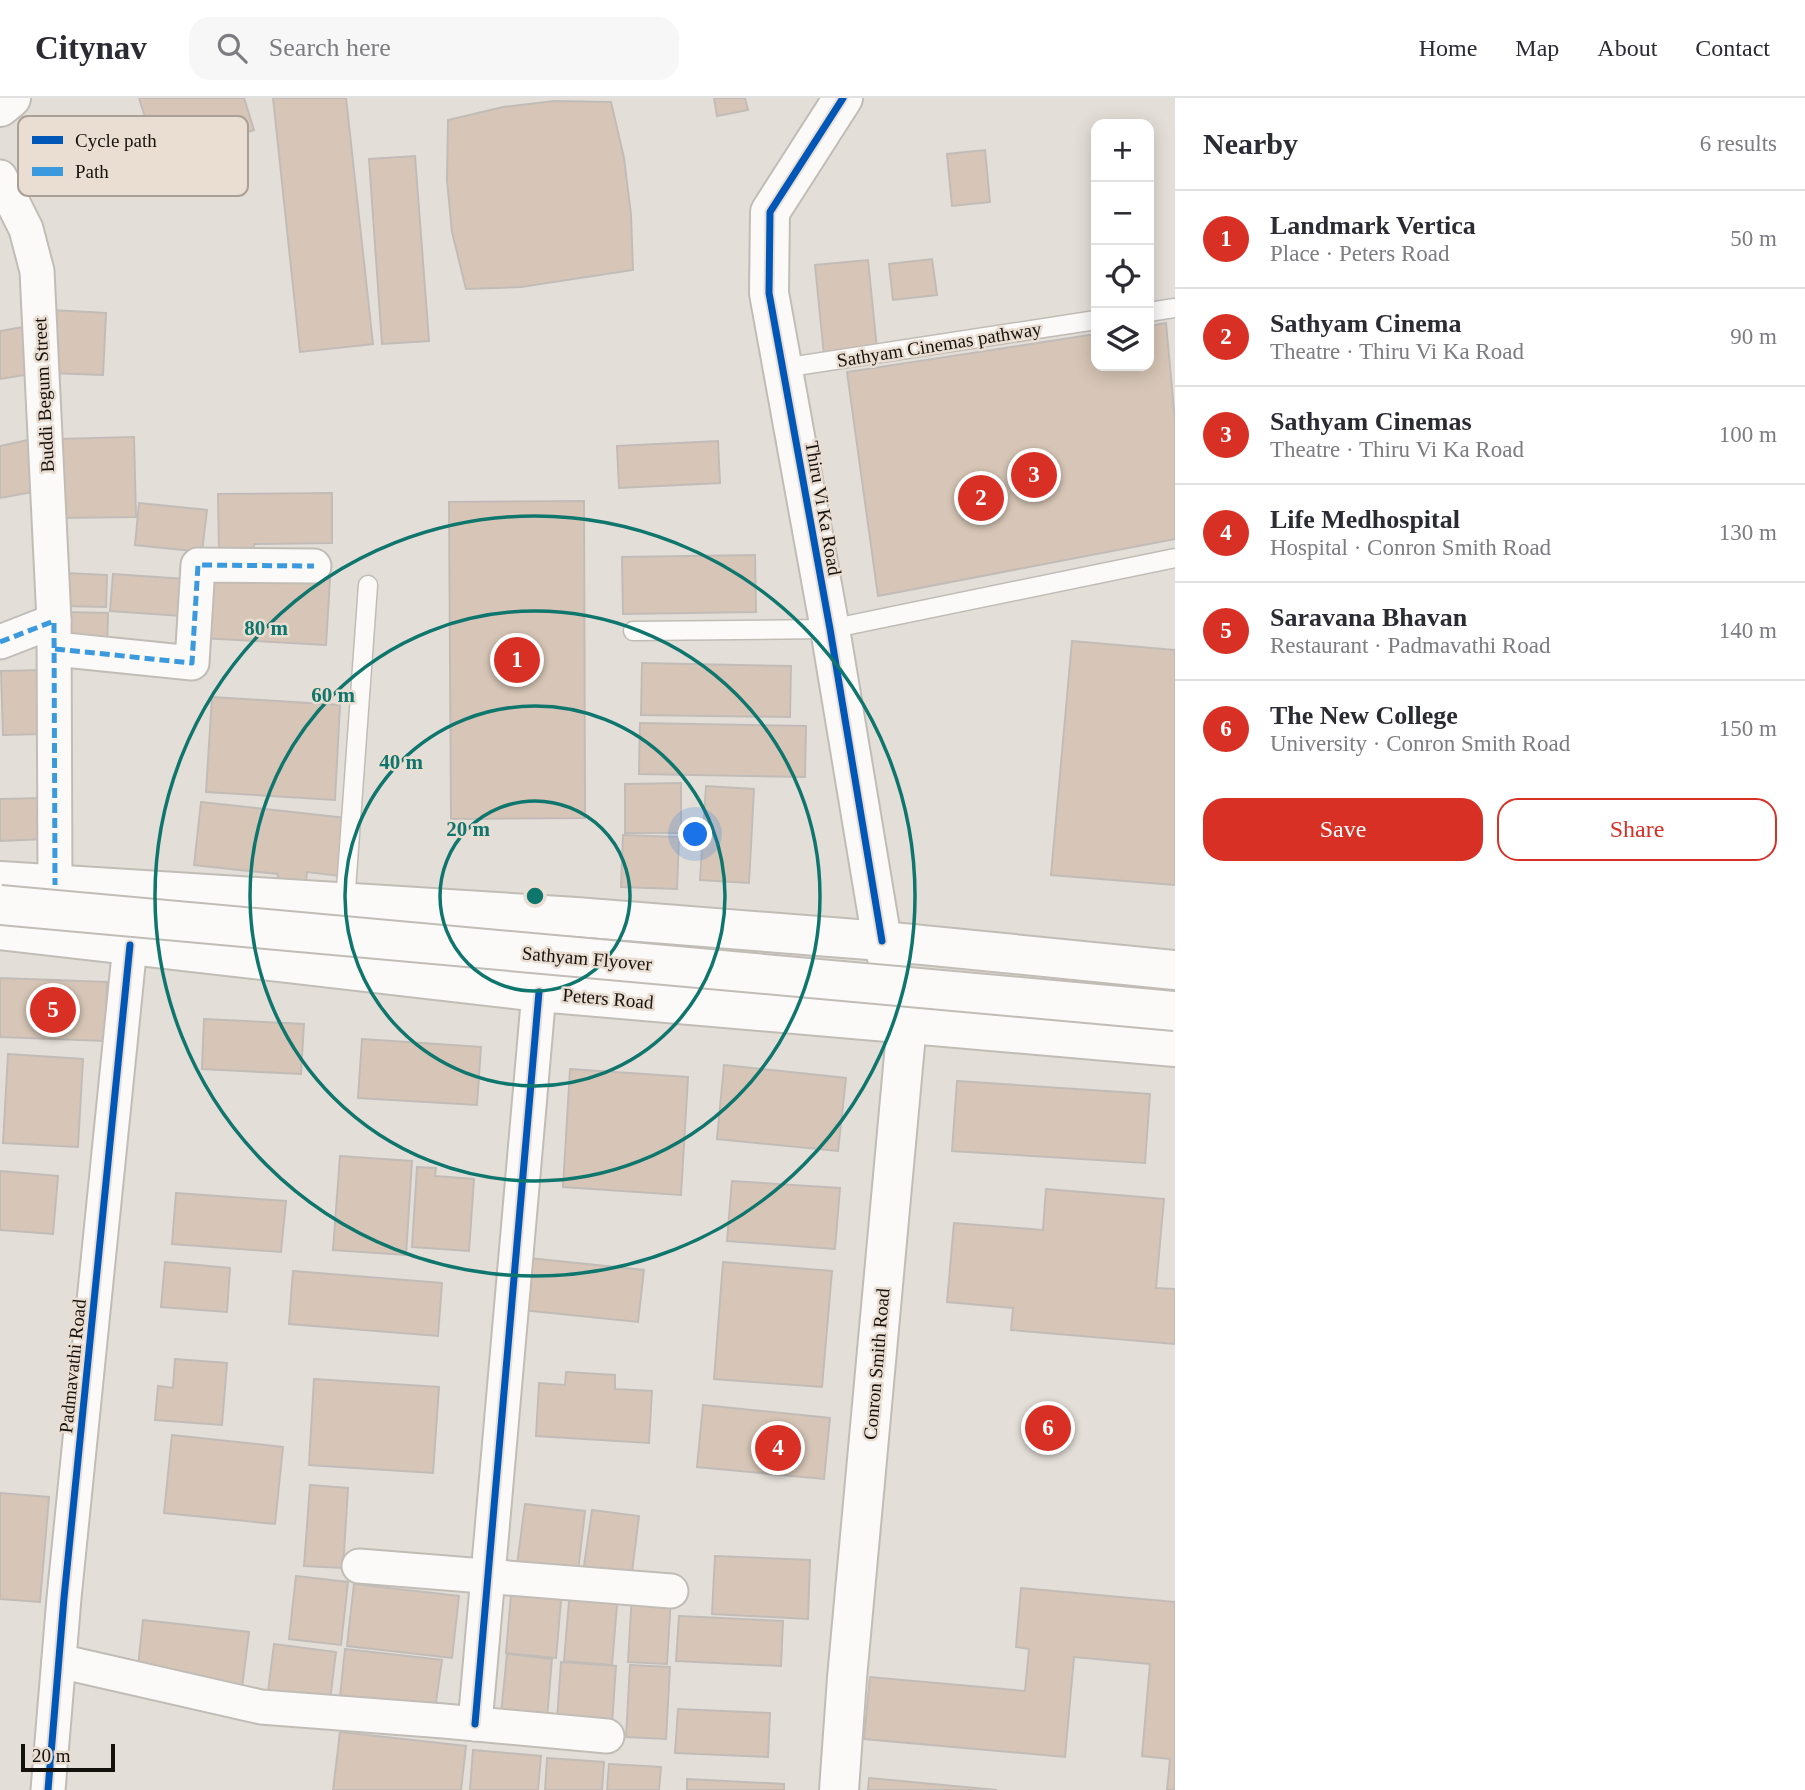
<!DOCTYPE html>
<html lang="en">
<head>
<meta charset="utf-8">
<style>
	:root { --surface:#fff; --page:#f7f7f7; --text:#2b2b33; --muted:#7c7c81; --line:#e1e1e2; --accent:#d93025 }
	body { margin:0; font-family:Georgia,serif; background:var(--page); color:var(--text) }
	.controls { position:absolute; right:21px; top:21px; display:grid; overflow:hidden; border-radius:14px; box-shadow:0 4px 18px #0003 }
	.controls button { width:63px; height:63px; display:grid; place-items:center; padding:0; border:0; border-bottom:2px solid var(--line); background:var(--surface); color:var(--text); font:35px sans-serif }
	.scale { position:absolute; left:21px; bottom:18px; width:94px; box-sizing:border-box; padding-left:7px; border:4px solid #15110d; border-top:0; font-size:19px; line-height:24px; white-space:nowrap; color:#15110d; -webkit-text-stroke:5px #eaded2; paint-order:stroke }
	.you { position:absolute; left:696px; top:737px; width:24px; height:24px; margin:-18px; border:5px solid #fff; border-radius:50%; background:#1a73e8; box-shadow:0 0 0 10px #1a73e833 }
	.badge { display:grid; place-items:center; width:46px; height:46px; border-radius:50%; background:var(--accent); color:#fff; font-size:23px; font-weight:700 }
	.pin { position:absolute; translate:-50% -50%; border:4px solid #fff; box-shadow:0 2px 7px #0006 }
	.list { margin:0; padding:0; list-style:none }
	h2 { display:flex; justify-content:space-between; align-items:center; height:91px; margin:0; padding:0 28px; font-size:30px }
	h2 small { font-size:23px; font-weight:400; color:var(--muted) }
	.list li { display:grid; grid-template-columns:46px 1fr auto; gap:21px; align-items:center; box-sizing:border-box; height:98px; padding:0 28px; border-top:2px solid var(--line) }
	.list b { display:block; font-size:26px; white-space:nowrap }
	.list p { margin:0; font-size:23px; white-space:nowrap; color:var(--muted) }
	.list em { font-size:23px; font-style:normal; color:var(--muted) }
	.actions { display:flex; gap:14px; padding:21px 28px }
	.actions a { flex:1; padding:16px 0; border:2px solid var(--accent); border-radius:21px; text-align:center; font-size:24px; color:var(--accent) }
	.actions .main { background:var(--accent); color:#fff }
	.icon { flex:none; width:38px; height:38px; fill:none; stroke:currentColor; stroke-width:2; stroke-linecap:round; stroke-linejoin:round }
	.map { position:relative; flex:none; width:1175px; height:1692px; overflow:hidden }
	header { display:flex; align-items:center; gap:42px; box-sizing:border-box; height:98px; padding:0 35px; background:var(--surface); border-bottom:2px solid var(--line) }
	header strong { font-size:33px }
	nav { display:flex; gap:38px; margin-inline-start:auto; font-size:24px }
	.search { width:490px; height:63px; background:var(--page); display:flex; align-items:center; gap:18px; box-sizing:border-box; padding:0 24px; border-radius:21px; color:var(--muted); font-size:26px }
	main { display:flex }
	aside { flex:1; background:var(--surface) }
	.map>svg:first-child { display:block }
	.building { fill:#d7c6b7; stroke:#c2bcb8; stroke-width:2 }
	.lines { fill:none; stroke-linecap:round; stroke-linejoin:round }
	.lane-casing { stroke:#c1bcb6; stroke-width:21 }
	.street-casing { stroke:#c1bcb6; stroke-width:37 }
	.secondary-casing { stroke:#c1bcb6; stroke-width:42 }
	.primary-casing { stroke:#c1bcb6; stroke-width:42 }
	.lane { stroke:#fbfaf9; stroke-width:18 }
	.street { stroke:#fbfaf9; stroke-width:33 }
	.secondary { stroke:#fbfaf9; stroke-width:38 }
	.primary { stroke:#fbfaf9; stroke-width:38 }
	.secondary-bridge-casing { stroke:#c1bcb6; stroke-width:42; stroke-linecap:butt }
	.secondary-bridge { stroke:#fbfaf9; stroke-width:38 }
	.quiet { stroke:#3b9ade; stroke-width:5; stroke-dasharray:10 5; stroke-linecap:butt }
	.cycleway-casing { stroke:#eaded2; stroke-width:11 }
	.cycleway { stroke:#0057b8; stroke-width:7 }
	.ring { fill:none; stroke:#0f766e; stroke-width:3.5 }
	.labels { text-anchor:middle; stroke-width:5; stroke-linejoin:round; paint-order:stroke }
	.street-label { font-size:19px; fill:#15110d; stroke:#eaded2 }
	.key { fill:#eaded2; stroke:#aaa097; stroke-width:2 }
	.key-label { font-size:19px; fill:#15110d }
	.centre { fill:#0f766e; stroke:#eaded2; stroke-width:3.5 }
	.ring-label { font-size:21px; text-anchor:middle; font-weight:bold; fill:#0f766e; stroke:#eaded2; stroke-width:5; stroke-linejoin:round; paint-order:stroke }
</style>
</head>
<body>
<header>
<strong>Citynav</strong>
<div class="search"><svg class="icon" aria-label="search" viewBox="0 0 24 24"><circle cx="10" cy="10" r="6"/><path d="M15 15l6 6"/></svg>Search here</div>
<nav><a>Home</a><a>Map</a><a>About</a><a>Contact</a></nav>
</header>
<main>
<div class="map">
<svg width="1175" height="1692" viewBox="0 0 1175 1692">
	<rect width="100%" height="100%" fill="#e4ded8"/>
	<g class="building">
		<polygon points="139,0 244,0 254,32 159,63"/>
		<polygon points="273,0 346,0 373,246 300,254"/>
		<polygon points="714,0 745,0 748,12 717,18"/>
		<polygon points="554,3 611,4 624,60 631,117 633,172 521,189 466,191 452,134 447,82 448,22 503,9"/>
		<polygon points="985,52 990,104 952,108 947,56"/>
		<polygon points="415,58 429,243 382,246 369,61"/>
		<polygon points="932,161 937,197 893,202 889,166"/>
		<polygon points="868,162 877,251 824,257 815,167"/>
		<polygon points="51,212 106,215 103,277 48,275"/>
		<polygon points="1166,225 1175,323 1175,441 878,498 847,274 1096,236 1096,268 1149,268 1149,228"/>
		<polygon points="29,228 37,275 0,281 0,233"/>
		<polygon points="134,339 136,419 59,420 57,341"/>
		<polygon points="28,342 38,393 0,400 0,348"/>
		<polygon points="718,343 720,385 619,390 617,348"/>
		<polygon points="332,395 332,445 254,446 254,452 219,453 218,396"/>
		<polygon points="584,403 585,720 451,721 449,404"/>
		<polygon points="139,405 207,412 202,454 135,447"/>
		<polygon points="755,457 756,514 623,516 622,459"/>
		<polygon points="205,474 330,481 326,547 201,540"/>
		<polygon points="64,475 107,477 106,509 63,508"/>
		<polygon points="113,476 185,481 182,518 110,513"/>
		<polygon points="63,514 108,515 107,550 62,549"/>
		<polygon points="1072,543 1175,552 1175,787 1051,777"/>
		<polygon points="642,565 791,568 790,619 641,617"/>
		<polygon points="43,572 44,636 3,637 1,573"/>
		<polygon points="212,599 340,607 335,702 206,694"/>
		<polygon points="640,625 806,628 805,679 639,676"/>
		<polygon points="681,685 681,735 625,735 625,686"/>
		<polygon points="706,688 754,691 749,785 700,782"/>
		<polygon points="44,700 45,741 0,743 0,701"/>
		<polygon points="201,704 346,720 340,778 307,774 305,791 277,789 278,776 194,767"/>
		<polygon points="623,737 679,739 677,791 621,789"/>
		<polygon points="0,880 107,884 105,943 0,939"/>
		<polygon points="204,921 304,926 301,976 202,971"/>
		<polygon points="362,941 481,949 477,1007 358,1000"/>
		<polygon points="8,956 83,961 78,1049 3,1045"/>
		<polygon points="724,967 846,980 838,1053 717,1041"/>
		<polygon points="570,971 688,979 681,1097 563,1089"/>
		<polygon points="957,983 1150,996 1145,1065 952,1053"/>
		<polygon points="340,1058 412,1063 406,1157 333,1152"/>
		<polygon points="417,1069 436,1070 435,1078 474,1081 469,1153 412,1149"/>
		<polygon points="0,1073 58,1078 53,1136 0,1132"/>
		<polygon points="732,1083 840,1090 835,1151 727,1143"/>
		<polygon points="1046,1091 1164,1101 1156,1190 1175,1191 1175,1246 1011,1232 1013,1210 947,1204 954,1125 1043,1132"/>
		<polygon points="176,1095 286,1103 281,1154 172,1146"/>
		<polygon points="519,1159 644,1172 638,1224 513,1211"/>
		<polygon points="165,1164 230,1170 227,1214 161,1209"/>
		<polygon points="723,1164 832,1173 822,1289 714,1281"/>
		<polygon points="293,1173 442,1185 438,1238 289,1226"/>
		<polygon points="175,1261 227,1265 222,1327 155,1322 158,1288 173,1290"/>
		<polygon points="566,1274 615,1277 615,1291 652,1293 649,1345 536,1338 539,1285 565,1287"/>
		<polygon points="314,1281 439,1289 433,1375 309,1367"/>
		<polygon points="703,1307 830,1320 824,1381 697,1369"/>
		<polygon points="172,1337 283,1349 275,1426 164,1415"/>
		<polygon points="310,1387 348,1390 343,1470 304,1468"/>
		<polygon points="0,1395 49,1399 40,1504 0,1501"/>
		<polygon points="525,1406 585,1413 577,1482 516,1474"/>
		<polygon points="592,1412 639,1418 631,1482 583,1475"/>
		<polygon points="715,1458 810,1462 808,1521 712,1516"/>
		<polygon points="296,1478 348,1484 341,1547 289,1541"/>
		<polygon points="354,1486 459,1498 452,1560 347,1548"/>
		<polygon points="512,1486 562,1491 556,1560 506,1555"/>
		<polygon points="1021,1490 1175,1504 1175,1692 1167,1692 1170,1661 1142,1658 1150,1566 1074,1559 1065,1659 864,1641 870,1579 1025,1593 1029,1551 1016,1549"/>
		<polygon points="570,1491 618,1495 612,1567 564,1563"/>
		<polygon points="632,1496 671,1499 667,1566 628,1564"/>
		<polygon points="679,1518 783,1523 781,1568 676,1563"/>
		<polygon points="143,1522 249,1534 242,1590 137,1578"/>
		<polygon points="274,1546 336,1554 329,1610 267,1602"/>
		<polygon points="345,1551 442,1562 434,1618 339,1608"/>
		<polygon points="507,1556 552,1561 547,1620 501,1616"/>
		<polygon points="561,1564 616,1568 612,1626 557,1622"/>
		<polygon points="630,1567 670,1569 666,1641 626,1639"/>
		<polygon points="678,1611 770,1615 768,1659 675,1655"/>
		<polygon points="340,1634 466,1648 461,1692 333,1692"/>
		<polygon points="473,1652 541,1658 538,1692 470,1692"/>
		<polygon points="547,1660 604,1664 602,1692 545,1692"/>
		<polygon points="609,1666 661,1669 659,1692 607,1692"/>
		<polygon points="869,1680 997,1692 868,1692"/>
		<polygon points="687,1681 784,1686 784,1692 687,1692"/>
	</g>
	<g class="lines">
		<g class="lane-casing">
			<g id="lane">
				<polyline points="1149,214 1175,210"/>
				<polyline points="783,270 1096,222"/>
				<polyline points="633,533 830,531 1175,460"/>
				<polyline points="345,805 368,487"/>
			</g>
		</g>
		<g class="street-casing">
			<g id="street">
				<polyline points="0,79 26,131 37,173 54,523 55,787"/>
				<polyline points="0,544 54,523"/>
				<polyline points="55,551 192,565 198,467 314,468"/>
				<polyline points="359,1468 671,1493"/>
				<polyline points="59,1563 261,1609 444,1623 607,1638"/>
				<polyline points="475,1626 539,894"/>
				<polyline points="48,1692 64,1500 130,847"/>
			</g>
		</g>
		<g class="secondary-casing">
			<g id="secondary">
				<polyline points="0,783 576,819 882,843 1175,872"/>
				<polyline points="0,832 539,894 1175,949"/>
				<polyline points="839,1692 847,1580 907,925 882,843 830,531 769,195 770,114 843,0"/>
			</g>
		</g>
		<g class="primary-casing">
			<polyline id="primary" points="0,9 11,0"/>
		</g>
		<use href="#lane" class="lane"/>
		<use href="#street" class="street"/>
		<use href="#secondary" class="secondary"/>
		<use href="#primary" class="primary"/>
		<g class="secondary-bridge-casing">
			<polyline id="secondary-bridge" points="0,807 1175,913"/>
		</g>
		<use href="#secondary-bridge" class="secondary-bridge"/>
		<g class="quiet">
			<polyline points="0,544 54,523 55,787"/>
			<polyline points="55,551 192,565 198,467 314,468"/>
		</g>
		<g class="cycleway-casing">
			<g id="cycleway">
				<polyline points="843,0 770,114 769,195 830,531 882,843"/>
				<polyline points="475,1626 539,894"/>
				<polyline points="48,1692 64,1500 130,847"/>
			</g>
		</g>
		<use href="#cycleway" class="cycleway"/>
	</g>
	<g class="ring">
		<circle cx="535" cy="798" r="95"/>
		<circle cx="535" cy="798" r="190"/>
		<circle cx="535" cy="798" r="285"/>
		<circle cx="535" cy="798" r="380"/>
	</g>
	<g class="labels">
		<g class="street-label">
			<text transform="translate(939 246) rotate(-9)" y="7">Sathyam Cinemas pathway</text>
			<text transform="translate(43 297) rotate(-93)" y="7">Buddi Begum Street</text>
			<text transform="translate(824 410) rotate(80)" y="7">Thiru Vi Ka Road</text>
			<text transform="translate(587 860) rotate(5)" y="7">Sathyam Flyover</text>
			<text transform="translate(608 900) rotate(5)" y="7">Peters Road</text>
			<text transform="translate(876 1266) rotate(-85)" y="7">Conron Smith Road</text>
			<text transform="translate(72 1268) rotate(-84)" y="7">Padmavathi Road</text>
		</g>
	</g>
	<rect x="18" y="18" width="230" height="80" rx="10" class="key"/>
	<rect x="32" y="38" width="31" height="8" fill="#0057b8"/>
	<rect x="32" y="69" width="31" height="9" fill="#3b9ade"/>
	<g class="key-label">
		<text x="75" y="49">Cycle path</text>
		<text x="75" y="80">Path</text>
	</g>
	<circle cx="535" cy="798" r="10" class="centre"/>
	<g class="ring-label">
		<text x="266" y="537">80 m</text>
		<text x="333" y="604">60 m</text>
		<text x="401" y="671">40 m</text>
		<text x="468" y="738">20 m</text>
	</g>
</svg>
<div class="controls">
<button>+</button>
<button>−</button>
<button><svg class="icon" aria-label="locate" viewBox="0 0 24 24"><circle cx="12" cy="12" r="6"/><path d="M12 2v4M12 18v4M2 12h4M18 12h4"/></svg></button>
<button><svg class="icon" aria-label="layers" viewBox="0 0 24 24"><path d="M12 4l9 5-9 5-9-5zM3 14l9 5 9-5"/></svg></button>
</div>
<div class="scale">20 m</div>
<div class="you"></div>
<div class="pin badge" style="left:517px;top:562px">1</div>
<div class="pin badge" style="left:981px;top:400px">2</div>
<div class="pin badge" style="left:1034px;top:377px">3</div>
<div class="pin badge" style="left:778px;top:1350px">4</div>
<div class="pin badge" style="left:53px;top:912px">5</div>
<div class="pin badge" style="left:1048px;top:1330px">6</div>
</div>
<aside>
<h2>Nearby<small>6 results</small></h2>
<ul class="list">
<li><span class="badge">1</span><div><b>Landmark Vertica</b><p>Place · Peters Road</p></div><em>50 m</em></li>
<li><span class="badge">2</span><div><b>Sathyam Cinema</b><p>Theatre · Thiru Vi Ka Road</p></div><em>90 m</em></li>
<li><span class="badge">3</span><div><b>Sathyam Cinemas</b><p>Theatre · Thiru Vi Ka Road</p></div><em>100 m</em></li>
<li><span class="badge">4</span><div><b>Life Medhospital</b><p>Hospital · Conron Smith Road</p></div><em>130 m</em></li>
<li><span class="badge">5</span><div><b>Saravana Bhavan</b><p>Restaurant · Padmavathi Road</p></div><em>140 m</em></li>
<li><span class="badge">6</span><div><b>The New College</b><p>University · Conron Smith Road</p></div><em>150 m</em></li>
</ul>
<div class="actions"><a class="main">Save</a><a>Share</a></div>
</aside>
</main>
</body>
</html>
